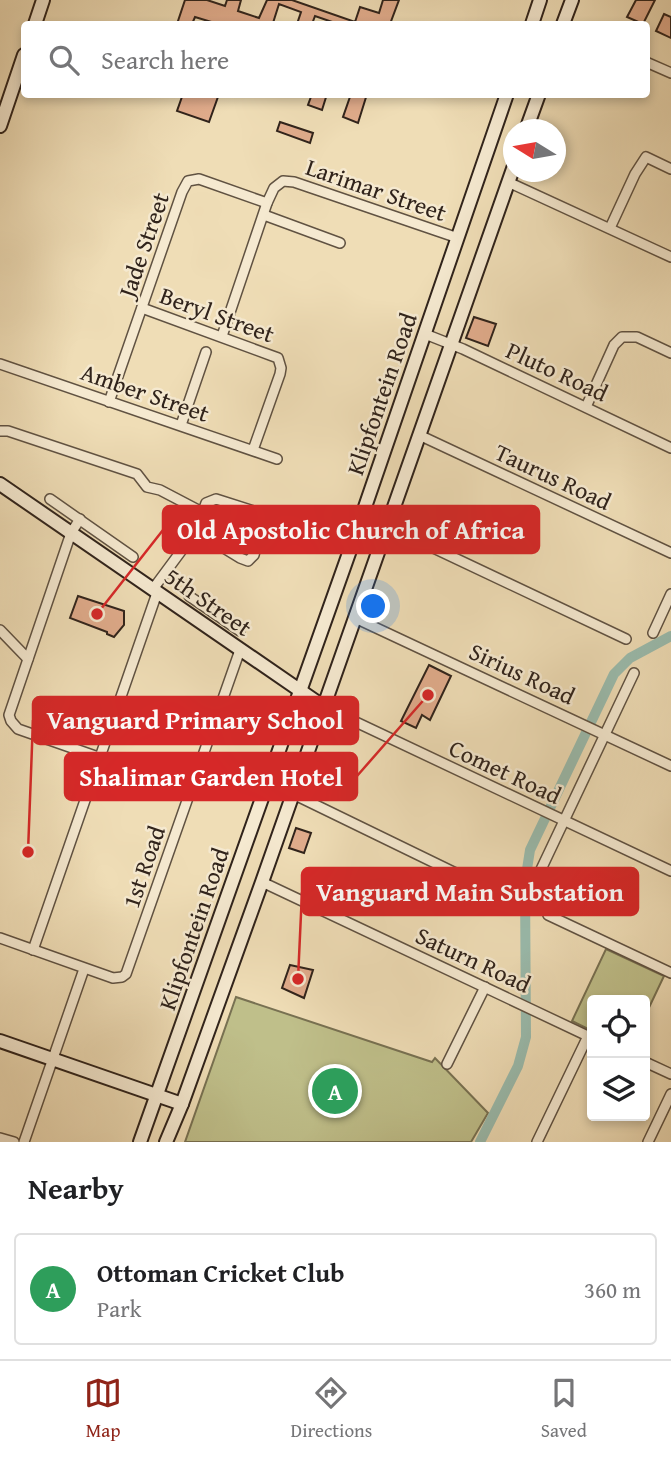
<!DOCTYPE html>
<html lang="en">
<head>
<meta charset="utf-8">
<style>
	:root { --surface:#fff; --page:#f2f2f2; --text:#202124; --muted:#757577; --line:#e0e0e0; --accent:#8f2418 }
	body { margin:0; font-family:"Gentium Book Plus",serif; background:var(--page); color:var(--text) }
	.controls { position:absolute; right:21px; bottom:21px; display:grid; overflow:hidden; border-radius:7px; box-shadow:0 4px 10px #0003 }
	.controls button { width:63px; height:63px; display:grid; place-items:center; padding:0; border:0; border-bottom:2px solid var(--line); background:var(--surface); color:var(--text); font:35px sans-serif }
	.compass { position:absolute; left:503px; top:119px; width:63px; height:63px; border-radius:50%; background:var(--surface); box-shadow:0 4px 10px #0003; rotate:281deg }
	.you { position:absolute; left:374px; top:607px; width:24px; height:24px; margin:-18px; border:5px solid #fff; border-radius:50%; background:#1a73e8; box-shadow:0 0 0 10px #1a73e833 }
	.badge { display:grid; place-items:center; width:46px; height:46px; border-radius:50%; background:var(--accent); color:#fff; font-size:23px; font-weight:700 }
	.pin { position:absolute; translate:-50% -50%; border:4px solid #fff; box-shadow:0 2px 7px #0006 }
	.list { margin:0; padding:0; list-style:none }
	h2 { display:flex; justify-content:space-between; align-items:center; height:91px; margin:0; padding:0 28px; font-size:30px }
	h2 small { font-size:23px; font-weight:400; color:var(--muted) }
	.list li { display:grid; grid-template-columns:46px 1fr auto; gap:21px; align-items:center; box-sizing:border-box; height:112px; margin:0 14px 14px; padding:0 14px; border:2px solid var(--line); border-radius:7px }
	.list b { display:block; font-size:26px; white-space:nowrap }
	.list p { margin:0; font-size:23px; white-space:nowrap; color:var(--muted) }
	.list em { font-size:23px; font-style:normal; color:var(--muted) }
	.icon { flex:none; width:38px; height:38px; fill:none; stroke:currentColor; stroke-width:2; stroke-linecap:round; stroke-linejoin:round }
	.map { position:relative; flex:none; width:671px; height:1142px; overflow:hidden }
	.search { position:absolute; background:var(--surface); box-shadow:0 4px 10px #0003; left:21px; right:21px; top:21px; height:77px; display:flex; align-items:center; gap:18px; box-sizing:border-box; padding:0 24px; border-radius:7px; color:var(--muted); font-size:26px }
	.sheet { height:217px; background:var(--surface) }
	nav { display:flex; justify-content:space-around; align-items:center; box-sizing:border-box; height:98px; border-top:2px solid var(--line); background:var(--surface); font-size:19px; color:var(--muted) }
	nav a { display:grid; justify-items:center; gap:4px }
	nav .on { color:var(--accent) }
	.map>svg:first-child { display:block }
	.green { fill:#bfbf8a; stroke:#787152; stroke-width:2 }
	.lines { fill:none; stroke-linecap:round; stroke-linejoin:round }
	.canal { stroke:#9abcae; stroke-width:10 }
	.building { fill:#e1ac8c; stroke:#30231b; stroke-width:2 }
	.street-casing { stroke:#605242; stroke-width:12 }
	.secondary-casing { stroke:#30231b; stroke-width:16 }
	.street { stroke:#f5e9d0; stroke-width:9 }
	.secondary { stroke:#f5e9d0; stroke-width:12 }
	.labels { text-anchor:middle; stroke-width:5; stroke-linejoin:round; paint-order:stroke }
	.street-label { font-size:24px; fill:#30231b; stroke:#f5e9d0 }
	.leader { fill:none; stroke:#d62828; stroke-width:2.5 }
	.callout-dot { fill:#d62828; stroke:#f5e9d0; stroke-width:2.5 }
	.callout { fill:#d62828; stroke:#d62828; stroke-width:2.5 }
	.callout-label { font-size:26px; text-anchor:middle; font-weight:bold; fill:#fff }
</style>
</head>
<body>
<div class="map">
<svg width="671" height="1142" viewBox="0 0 671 1142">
	<rect width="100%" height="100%" fill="#efddb6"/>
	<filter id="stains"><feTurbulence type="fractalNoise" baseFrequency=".00286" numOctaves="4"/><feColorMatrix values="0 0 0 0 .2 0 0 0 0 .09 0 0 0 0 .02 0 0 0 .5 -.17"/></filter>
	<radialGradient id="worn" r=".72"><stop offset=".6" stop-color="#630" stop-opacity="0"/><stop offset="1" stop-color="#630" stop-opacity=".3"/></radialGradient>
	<g class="green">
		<polygon points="606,949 664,976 645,1016 645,1000 592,1000 592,1031 572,1021"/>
		<polygon points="236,997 432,1062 435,1058 488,1113 471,1142 185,1142"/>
	</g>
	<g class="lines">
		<polyline class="canal" points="480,1142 518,1066 526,1037 525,882 530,850 614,674 630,658 671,636"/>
	</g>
	<g class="building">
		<polygon points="185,0 207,0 225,6 227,0 241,0 238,11 259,18 267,0 292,0 355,22 360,7 379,13 383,0 399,0 390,24 338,24 315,16 312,24 297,24 301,12 279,4 273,23 274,24 218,24 195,17 192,24 177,24"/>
		<polygon points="636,0 655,0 643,24 627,17"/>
		<polygon points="664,14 671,17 671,38 656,31"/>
		<polygon points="183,94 219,94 209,122 177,111"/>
		<polygon points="312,94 327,94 322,110 308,105"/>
		<polygon points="351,94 367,94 358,123 343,117"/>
		<polygon points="280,122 313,133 310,143 277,131"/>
		<polygon points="474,317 496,324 488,346 466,338"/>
		<polygon points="78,596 124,611 124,625 114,637 107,634 107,632 70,618"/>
		<polygon points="429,665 451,676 430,720 422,715 416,728 401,721"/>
		<polygon points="296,828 311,833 304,853 289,848"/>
		<polygon points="290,965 313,970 304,998 282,988"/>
	</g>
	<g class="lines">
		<g class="street-casing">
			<g id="street">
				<polyline points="646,62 671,73"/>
				<polyline points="508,182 671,257"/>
				<polyline points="264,215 340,243"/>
				<polyline points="610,228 635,174 646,157 671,169"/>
				<polyline points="142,308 278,358 281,368 280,374 253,450"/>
				<polyline points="425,334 463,349 671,448"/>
				<polyline points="222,336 267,203 274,188 283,181 294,182 458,238"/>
				<polyline points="0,364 277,459"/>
				<polyline points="109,402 182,192 188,181 199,179 267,203"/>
				<polyline points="586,407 614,345 622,337 637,337 671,353"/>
				<polyline points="181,425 206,352"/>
				<polyline points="0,431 8,431 137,474 147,487 160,490 202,512"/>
				<polyline points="419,435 671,553"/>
				<polyline points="50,499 133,557"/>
				<polyline points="80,519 71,533 9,715 11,721 18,729 101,758"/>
				<polyline points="387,526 626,639"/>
				<polyline points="153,589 196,531 206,503 216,499 260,513 264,518 254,555 248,561 240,558 196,531"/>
				<polyline points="189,596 240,631"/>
				<polyline points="355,618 671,766"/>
				<polyline points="0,630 28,659"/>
				<polyline points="653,633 671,594"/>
				<polyline points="324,707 671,871"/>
				<polyline points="293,794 513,901"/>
				<polyline points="536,880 634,673"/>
				<polyline points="262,882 592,1038"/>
				<polyline points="548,915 671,973"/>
				<polyline points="0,938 113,978 122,977 126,974 240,650"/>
				<polyline points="33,950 157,593"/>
				<polyline points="645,1062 671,1074"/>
				<polyline points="447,1064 485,987"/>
				<polyline points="0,1138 14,1142"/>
				<polyline points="24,1142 84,969"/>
				<polyline points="537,1142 588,1036"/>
				<polyline points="648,1142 671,1094"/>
			</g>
		</g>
		<g class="secondary-casing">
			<g id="secondary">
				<polyline points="35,24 43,0"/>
				<polyline points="532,24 540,0"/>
				<polyline points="563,24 572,0"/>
				<polyline points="0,126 24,55"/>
				<polyline points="526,130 539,94"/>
				<polyline points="0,484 324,707"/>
				<polyline points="0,1041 182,1104"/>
				<polyline points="140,1142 354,539 507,94"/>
				<polyline points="166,1142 182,1104 262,882 514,166"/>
			</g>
		</g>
		<use href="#street" class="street"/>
		<use href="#secondary" class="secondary"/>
	</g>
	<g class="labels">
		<g class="street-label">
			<text transform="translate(376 190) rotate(19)" y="8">Larimar Street</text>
			<text transform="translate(144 245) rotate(-71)" y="8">Jade Street</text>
			<text transform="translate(217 315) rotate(20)" y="8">Beryl Street</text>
			<text transform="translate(557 372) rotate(25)" y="8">Pluto Road</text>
			<text transform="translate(145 393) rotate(19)" y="8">Amber Street</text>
			<text transform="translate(382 394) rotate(-71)" y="8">Klipfontein Road</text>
			<text transform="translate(553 477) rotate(25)" y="8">Taurus Road</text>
			<text transform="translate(208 602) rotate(35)" y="8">5th Street</text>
			<text transform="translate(522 674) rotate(25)" y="8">Sirius Road</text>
			<text transform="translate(505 772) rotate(25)" y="8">Comet Road</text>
			<text transform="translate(144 867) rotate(-71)" y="8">1st Road</text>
			<text transform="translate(194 929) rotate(-71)" y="8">Klipfontein Road</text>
			<text transform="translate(473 960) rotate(25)" y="8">Saturn Road</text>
		</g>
	</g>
	<path class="leader" d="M97 614L163 530M28 852L33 720M428 695L357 776M298 979L302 892"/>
	<g class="callout-dot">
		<circle cx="97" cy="614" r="7"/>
		<circle cx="28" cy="852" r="7"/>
		<circle cx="428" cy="695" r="7"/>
		<circle cx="298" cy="979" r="7"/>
	</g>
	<g class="callout">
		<rect x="163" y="506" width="376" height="47" rx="7"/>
		<rect x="33" y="697" width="325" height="47" rx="7"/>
		<rect x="65" y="753" width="292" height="47" rx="7"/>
		<rect x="302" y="868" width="336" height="47" rx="7"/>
	</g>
	<g class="callout-label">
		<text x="351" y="539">Old Apostolic Church of Africa</text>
		<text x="195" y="729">Vanguard Primary School</text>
		<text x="211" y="786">Shalimar Garden Hotel</text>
		<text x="470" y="901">Vanguard Main Substation</text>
	</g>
	<rect width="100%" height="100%" filter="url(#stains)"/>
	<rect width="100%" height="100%" fill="url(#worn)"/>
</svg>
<div class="controls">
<button><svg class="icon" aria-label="locate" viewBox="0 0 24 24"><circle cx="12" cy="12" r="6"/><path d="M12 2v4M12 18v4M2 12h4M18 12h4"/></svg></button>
<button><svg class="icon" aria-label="layers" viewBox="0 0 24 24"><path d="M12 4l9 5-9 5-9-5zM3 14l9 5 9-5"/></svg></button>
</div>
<svg class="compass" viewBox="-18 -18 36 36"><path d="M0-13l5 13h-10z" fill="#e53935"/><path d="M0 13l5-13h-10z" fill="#757577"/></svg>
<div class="you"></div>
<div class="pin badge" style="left:335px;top:1091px;background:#2e9e5b">A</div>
<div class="search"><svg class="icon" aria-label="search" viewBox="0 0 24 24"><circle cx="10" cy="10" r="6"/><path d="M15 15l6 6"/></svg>Search here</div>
</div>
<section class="sheet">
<h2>Nearby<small></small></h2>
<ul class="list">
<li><span class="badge" style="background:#2e9e5b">A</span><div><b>Ottoman Cricket Club</b><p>Park</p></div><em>360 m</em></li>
</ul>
</section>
<nav>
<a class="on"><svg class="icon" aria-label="map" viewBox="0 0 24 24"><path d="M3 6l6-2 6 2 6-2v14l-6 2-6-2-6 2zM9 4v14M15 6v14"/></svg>Map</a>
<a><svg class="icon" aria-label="directions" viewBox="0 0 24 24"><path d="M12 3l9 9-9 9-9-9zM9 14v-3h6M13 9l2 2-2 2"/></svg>Directions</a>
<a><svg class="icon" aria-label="saved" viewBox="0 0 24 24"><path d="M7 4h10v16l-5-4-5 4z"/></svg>Saved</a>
</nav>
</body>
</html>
